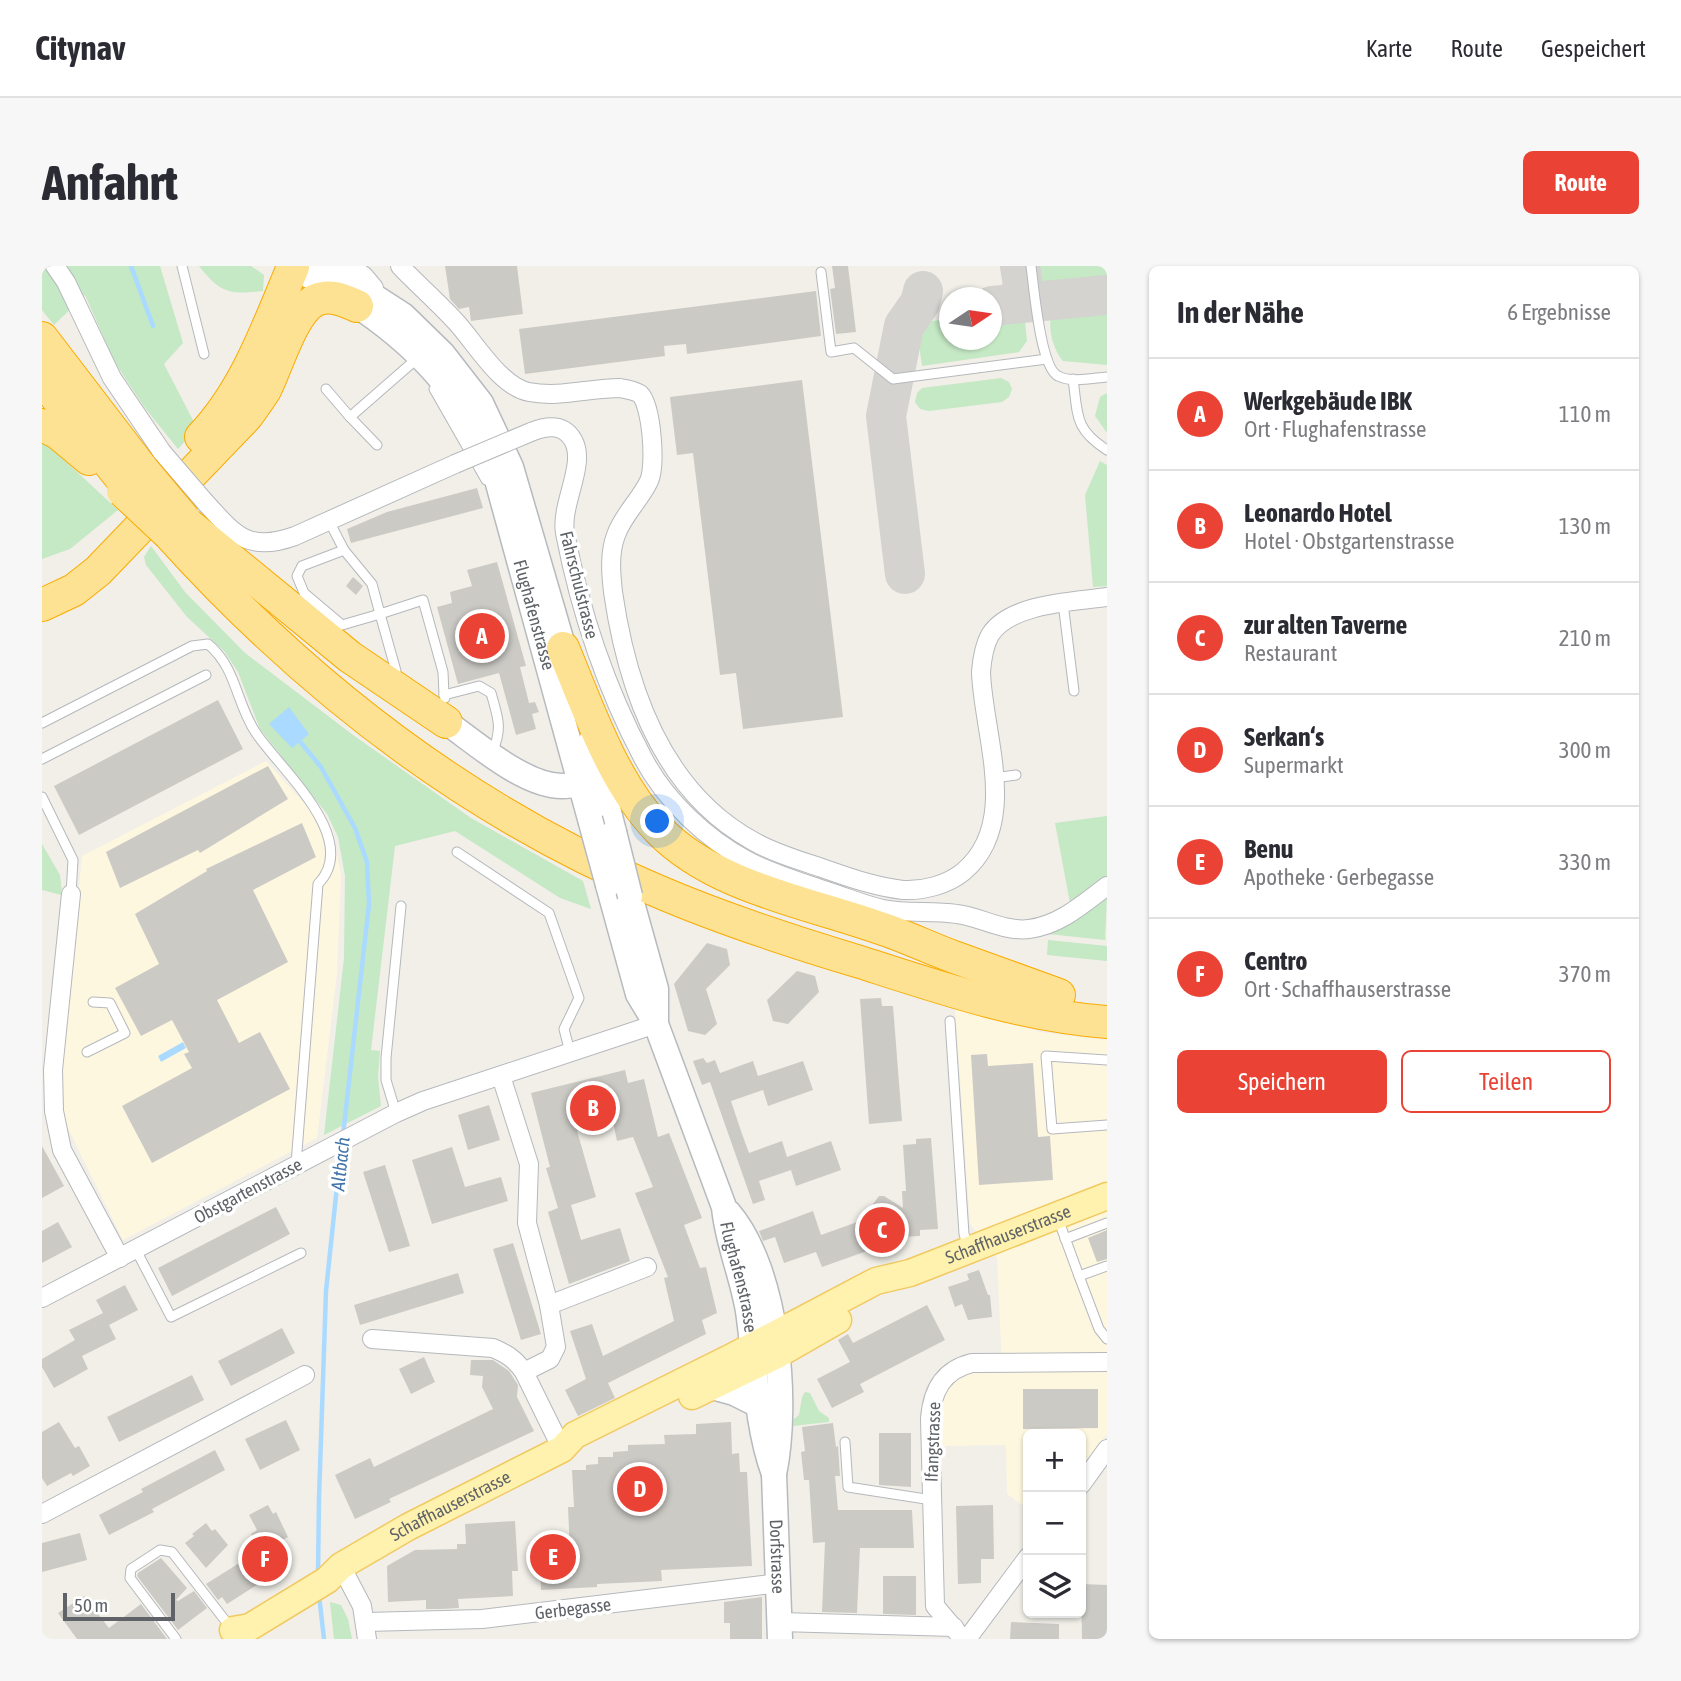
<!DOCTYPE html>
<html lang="de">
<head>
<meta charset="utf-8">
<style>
	:root { --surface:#fff; --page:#f7f7f7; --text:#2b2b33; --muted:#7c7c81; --line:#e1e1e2; --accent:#ea4335 }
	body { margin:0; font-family:"Asap Condensed",sans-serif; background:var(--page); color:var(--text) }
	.controls { position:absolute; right:21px; bottom:21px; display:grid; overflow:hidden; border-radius:10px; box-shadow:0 2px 5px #0004 }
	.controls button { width:63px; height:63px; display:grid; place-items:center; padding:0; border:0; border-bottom:2px solid var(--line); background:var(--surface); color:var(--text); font:35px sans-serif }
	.compass { position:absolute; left:897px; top:21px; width:63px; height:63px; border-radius:50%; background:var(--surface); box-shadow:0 2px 5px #0004; rotate:77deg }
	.scale { position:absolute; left:21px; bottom:18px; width:112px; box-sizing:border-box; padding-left:7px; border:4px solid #5f6368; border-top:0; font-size:19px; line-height:24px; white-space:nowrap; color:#5f6368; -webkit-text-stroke:5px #fff; paint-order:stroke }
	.you { position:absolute; left:616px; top:556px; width:24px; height:24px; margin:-18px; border:5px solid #fff; border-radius:50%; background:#1a73e8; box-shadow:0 0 0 10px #1a73e833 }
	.badge { display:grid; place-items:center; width:46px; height:46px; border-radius:50%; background:var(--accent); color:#fff; font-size:23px; font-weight:700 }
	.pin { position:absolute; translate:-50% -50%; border:4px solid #fff; box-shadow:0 2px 7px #0006 }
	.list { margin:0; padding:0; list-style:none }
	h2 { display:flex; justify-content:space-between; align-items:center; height:91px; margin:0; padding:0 28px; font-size:30px }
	h2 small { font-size:23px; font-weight:400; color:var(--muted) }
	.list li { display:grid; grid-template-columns:46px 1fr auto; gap:21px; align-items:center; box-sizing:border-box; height:112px; padding:0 28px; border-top:2px solid var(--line) }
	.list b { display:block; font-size:26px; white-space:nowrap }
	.list p { margin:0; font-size:23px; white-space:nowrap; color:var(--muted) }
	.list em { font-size:23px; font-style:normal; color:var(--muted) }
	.actions { display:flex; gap:14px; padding:21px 28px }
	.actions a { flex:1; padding:16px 0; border:2px solid var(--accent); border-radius:10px; text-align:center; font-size:24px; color:var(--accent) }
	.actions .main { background:var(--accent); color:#fff }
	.icon { flex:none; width:38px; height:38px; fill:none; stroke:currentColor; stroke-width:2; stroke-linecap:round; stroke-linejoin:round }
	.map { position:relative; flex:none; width:1065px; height:1373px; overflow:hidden; border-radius:10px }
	header { display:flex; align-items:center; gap:42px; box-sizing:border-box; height:98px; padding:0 35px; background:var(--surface); border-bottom:2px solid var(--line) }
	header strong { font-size:33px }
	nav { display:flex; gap:38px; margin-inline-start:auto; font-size:24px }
	.intro { display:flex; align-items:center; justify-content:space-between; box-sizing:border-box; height:168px; padding:0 42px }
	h1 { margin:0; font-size:49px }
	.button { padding:18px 32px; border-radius:10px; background:var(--accent); color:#fff; font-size:24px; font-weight:700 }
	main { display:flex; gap:42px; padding:0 42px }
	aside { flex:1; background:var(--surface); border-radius:10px; box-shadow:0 2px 5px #0004 }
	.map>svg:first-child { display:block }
	.commercial { fill:#fef7e0 }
	.green { fill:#c5e8c5 }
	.water { fill:#aadaff }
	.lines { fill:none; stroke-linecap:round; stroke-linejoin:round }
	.stream { stroke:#aadaff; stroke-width:4.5 }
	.taxiway { stroke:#d4d3d0; stroke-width:40 }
	.building { fill:#cccac5 }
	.lane-casing { stroke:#b5b8bc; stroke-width:11 }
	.street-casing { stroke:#b5b8bc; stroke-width:20 }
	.secondary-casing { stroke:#b6babf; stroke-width:27 }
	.primary-casing { stroke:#f2c960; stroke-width:29 }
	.highway-casing { stroke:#f9ab00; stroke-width:34 }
	.lane { stroke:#fff; stroke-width:9 }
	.street { stroke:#fff; stroke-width:18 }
	.secondary { stroke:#fff; stroke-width:24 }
	.primary { stroke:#fff2af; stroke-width:26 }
	.highway { stroke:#fde293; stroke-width:32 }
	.street-bridge-casing { stroke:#b5b8bc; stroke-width:20; stroke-linecap:butt }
	.secondary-bridge-casing { stroke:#b6babf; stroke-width:27; stroke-linecap:butt }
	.highway-bridge-casing { stroke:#f9ab00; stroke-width:34; stroke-linecap:butt }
	.street-bridge { stroke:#fff; stroke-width:18 }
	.secondary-bridge { stroke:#fff; stroke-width:24 }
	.highway-bridge { stroke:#fde293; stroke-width:32 }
	.labels { text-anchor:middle; stroke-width:7; stroke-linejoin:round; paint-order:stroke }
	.street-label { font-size:18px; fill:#5f6368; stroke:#fff }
	.water-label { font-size:19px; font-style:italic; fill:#4174aa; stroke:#fff }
</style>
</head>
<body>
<header>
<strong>Citynav</strong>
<nav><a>Karte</a><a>Route</a><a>Gespeichert</a></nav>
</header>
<div class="intro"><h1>Anfahrt</h1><a class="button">Route</a></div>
<main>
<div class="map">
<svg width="1065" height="1373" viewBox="0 0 1065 1373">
	<rect width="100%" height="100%" fill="#f1efe8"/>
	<g class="commercial">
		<polygon points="224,495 274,550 293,579 299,609 295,708 275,872 81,974 16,842 40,590"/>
		<polygon points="913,741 998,766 1065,774 1065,1168 1039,1203 1039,1168 986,1168 986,1243 965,1228 964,1179 896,1180 895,1146 899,1128 917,1108 960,1102 955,991 928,958"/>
	</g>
	<g class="green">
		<polygon points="0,0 118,0 141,77 122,98 155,162 136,183 103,142 73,97 43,29 12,59 0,44"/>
		<path d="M157,0H209L222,9L221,25C188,29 178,27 157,0Z"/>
		<polygon points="996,0 1065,0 1065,20 1009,24 998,13"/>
		<path d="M1065,37V99L1021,95C1011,84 1005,61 1010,47L1023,41Z"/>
		<polygon points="982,45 985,75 977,86 880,100 874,57 907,53 908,74 950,74 950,49"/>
		<polygon points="959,112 967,116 970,123 967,131 960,136 887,145 878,143 873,136 875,127 880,122"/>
		<polygon points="1065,127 1065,167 1053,150 1058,131"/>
		<polygon points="0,178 5,178 76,244 28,283 0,293"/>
		<polygon points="1058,195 1065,199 1065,320 1051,321 1043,229"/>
		<polygon points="109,280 143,326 203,387 311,469 429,552 541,615 549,643 518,632 413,565 353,580 329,784 338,785 336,811 339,840 282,869 302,692 303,610 296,571 285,548 218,463 196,406 182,385 145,351 104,299 102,291"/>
		<polygon points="1065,550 1065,610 1028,637 1013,557"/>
		<polygon points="0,578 18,609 20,627 23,630 0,624"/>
		<polygon points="1065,630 1063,674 1006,668 1036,651"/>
		<polygon points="1006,674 1065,680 1065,695 1005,689"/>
		<polygon points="763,1126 768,1127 777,1145 787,1152 787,1156 751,1160 751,1154 757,1149 760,1131"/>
		<polygon points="288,1336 299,1339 306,1353 310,1373 292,1373"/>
	</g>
	<g class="water">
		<polygon points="247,441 267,468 250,482 227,458"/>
		<polygon points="141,776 144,782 119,796 116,790"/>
	</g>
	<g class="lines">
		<g class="stream">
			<polyline points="89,0 111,60"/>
			<polyline points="255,472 279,501 313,562 325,596 327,638 301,869"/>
			<polyline points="276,1309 277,1232 284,1025 299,882"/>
			<polyline points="277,1329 282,1373"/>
		</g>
		<g class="taxiway">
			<path d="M968,37C986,30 980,15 978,0"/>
			<polyline points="950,40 1065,29"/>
			<polyline points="863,308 844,150 862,60 878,37 881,25"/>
		</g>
	</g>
	<g class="building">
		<polygon points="403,0 475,0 481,48 429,55 427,41 417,43 408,33"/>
		<polygon points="790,0 806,0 814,66 794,68 788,23 793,22"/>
		<polygon points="774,25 779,70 645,88 644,78 622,80 623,90 483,108 477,63"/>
		<polygon points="760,114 801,451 701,463 694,407 678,409 651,187 635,189 628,131"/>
		<polygon points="435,222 441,242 309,277 305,263 345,246"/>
		<polygon points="455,296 484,400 478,401 487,437 493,436 497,446 490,448 494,463 474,469 457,407 416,418 395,341 410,337 408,326 430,320 425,304"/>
		<polygon points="311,311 321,320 314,329 304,320"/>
		<polygon points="176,434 201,483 37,569 12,520"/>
		<polygon points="226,500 246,533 158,587 156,584 78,622 64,586"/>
		<polygon points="260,557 274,591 211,624 246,696 175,734 197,777 218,766 248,823 110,897 80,840 150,802 142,788 147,786 130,754 99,770 73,722 117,698 93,648 165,605 164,603"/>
		<polygon points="665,677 685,683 688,699 664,723 675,758 663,769 646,765 632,718"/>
		<polygon points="755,705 773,710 777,726 746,758 731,755 725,734"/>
		<polygon points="839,732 840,740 851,740 860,855 827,858 818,733"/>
		<polygon points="945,788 946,800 991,797 996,871 1008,870 1011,914 937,919 929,789"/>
		<polygon points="661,792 665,797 673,794 678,807 711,795 716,810 761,795 771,824 726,840 721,824 689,835 700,868 707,887 740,875 745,891 789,875 799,904 754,920 749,904 717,915 723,934 711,938 668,816 660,819 651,795"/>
		<polygon points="583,804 586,817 602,813 616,871 627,867 660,952 642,959 658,1002 664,1001 675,1047 660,1054 664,1068 566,1117 573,1132 536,1150 523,1124 544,1113 528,1065 550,1058 561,1090 632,1055 622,1012 626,1011 593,927 611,921 591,871 575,875 571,856 535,865 554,931 529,939 539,974 578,962 588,995 527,1018 506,946 516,942 504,902 508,901 489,827"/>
		<polygon points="447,839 458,874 426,884 416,849"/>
		<polygon points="889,872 896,963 878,964 878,970 860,971 860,977 842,978 843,984 825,985 780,1001 774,986 742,997 733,971 721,975 717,965 771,945 779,969 832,950 831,938 837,930 842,930 861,942 860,925 864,925 861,879 874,878 874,873"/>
		<polygon points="0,880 22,920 0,932"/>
		<polygon points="410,881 423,921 459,911 466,935 390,958 370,894"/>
		<polygon points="343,899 368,980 347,986 321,906"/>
		<polygon points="234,941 248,968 130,1030 116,1002"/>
		<polygon points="16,956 30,981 0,997 0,965"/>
		<polygon points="1065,964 1065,993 1055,996 1046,972"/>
		<polygon points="471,977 499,1068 479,1074 451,983"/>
		<polygon points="937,1004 946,1029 948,1029 950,1051 926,1054 920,1038 913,1041 906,1021 927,1014 925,1008"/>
		<polygon points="416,1007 422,1027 318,1059 312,1039"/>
		<polygon points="83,1019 96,1044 67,1059 74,1073 40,1090 46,1103 12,1122 0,1101 0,1093 33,1074 27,1064 61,1047 54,1034"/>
		<polygon points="885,1039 903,1074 818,1118 822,1126 790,1142 775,1113 808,1096 796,1074 806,1068 811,1077"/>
		<polygon points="240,1062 253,1087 189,1120 176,1095"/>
		<polygon points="382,1091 393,1116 369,1128 357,1103"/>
		<polygon points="429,1094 451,1094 467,1105 476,1119 475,1131 492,1165 347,1233 349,1236 313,1253 293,1209 328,1192 332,1201 451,1143 440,1121 441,1110 428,1109"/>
		<polygon points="150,1109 162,1134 77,1176 65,1151"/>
		<polygon points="981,1123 1056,1123 1056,1162 981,1163"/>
		<polygon points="244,1154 258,1184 218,1204 203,1173"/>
		<polygon points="17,1156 33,1182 37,1180 48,1200 31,1210 29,1207 5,1220 0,1212 0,1166"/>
		<polygon points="689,1156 690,1188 697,1187 698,1206 705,1206 710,1300 619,1304 620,1315 555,1318 555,1321 499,1324 498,1295 500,1295 500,1287 528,1286 526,1241 532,1241 530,1204 544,1204 544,1199 556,1198 556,1191 571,1191 571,1186 586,1185 586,1179 623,1178 622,1169 654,1168 654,1158"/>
		<polygon points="791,1157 794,1181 796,1180 798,1210 793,1210 796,1244 870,1244 872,1282 818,1282 815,1347 780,1346 783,1276 771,1277 767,1214 762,1214 759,1186 763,1185 760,1161"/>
		<polygon points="837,1167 869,1167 869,1221 837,1219"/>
		<polygon points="173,1184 183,1204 110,1243 112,1246 67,1269 57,1249 101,1226 99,1223"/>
		<polygon points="226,1239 231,1248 234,1246 246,1271 236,1277 246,1299 185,1338 180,1331 176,1334 164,1318 218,1284 209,1268 215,1264 207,1249"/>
		<polygon points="951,1239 952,1293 939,1293 939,1317 916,1318 914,1240"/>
		<polygon points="473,1255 476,1305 470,1305 471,1330 416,1333 417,1342 399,1343 384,1343 384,1334 346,1336 345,1300 373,1284 415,1283 415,1278 424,1278 423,1258"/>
		<polygon points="164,1257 170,1265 173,1263 186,1279 164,1302 143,1277 152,1270 150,1268"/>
		<polygon points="38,1267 45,1294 0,1306 0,1277"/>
		<polygon points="119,1292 145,1322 134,1334 136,1335 152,1325 165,1342 136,1364 95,1310 96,1307"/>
		<polygon points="841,1310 874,1310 874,1349 841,1348"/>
		<polygon points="1039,1318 1065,1319 1065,1373 1040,1373"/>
		<polygon points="42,1330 67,1362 99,1338 125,1373 35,1373 16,1347"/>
		<polygon points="720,1331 720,1373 688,1373 688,1357 682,1357 682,1336"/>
		<polygon points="969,1356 1017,1358 1017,1373 968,1373"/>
	</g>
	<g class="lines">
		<g class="lane-casing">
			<g id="lane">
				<polyline points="140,0 162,88"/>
				<path d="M989,0C992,21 998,101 1016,110C1029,117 1051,112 1065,111"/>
				<polyline points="779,6 789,86 812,82 851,113 1005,93"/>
				<path d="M1031,113C1036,149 1032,163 1065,184"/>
				<polyline points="284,123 308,151"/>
				<polyline points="392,123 444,214"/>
				<polyline points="335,179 308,151 371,96"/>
				<polyline points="287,255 302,284 330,318 338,348 381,334 401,406 402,429"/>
				<polyline points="302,284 260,300 255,310 262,327 300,359 338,348 354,405"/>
				<polyline points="1021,337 1032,425"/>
				<path d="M403,432L402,429L437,420L449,427C456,452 461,462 450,487"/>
				<path d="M0,457L150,380L166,378C195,402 194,438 214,467C238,503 320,573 276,618L254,898"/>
				<polyline points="0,493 164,409"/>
				<polyline points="952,512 974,509"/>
				<polyline points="0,531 31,594 29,628"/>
				<polyline points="415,586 507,647 537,732 522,763 528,786"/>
				<polyline points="908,755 922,968 926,980"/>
				<polyline points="45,786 83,767 68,737 51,736"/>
				<polyline points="1065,794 1004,790 1010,863 1065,859"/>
				<polyline points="354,847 344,814 344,792 359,640"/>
				<polyline points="1015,950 1037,1010 1065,1000"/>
				<polyline points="1023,973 1065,957"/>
				<polyline points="94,984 129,1051 259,987"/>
				<polyline points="1037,1010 1057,1063 1065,1073"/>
				<polyline points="803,1176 806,1221 890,1234"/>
				<polyline points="134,1373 88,1312 89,1303 118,1284 130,1286 189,1362"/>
			</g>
		</g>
		<g class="street-casing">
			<g id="street">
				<polyline points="13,0 24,16 70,112 120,186"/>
				<polyline points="308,0 322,10 332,22"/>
				<path d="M358,0C376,19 397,37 415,57C433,77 459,121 487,126C517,132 548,122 578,122C584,123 592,124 598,128C610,140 614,200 607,215C598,234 581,249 574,269C567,287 569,308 571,326C585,423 620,525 711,575C732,587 756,594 780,602C806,611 833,621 861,624C881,625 905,619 921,606C979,558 941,469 939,406C940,393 942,380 948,369C968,337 1032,336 1065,331"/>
				<path d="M489,166C504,160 521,157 531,174C545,198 518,238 523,267C538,345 564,422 601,492C623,534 664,573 706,595C731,608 759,616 785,625C804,631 822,639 841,643C865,648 891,644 915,648C939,651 962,666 987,663C1018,659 1041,638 1065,620"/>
				<path d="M163,236C193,269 206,287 253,270L413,198"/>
				<polyline points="29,628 11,804 12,845 20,884 78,992"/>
				<polyline points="459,810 487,898 485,957 507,1039 514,1081 508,1093 482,1106"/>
				<polyline points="0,1032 354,847 381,835 614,758"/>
				<polyline points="507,1039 605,1001"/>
				<path d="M330,1073L451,1082C465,1088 473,1093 482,1106L520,1183"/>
				<polyline points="1039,1219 1065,1183"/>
				<polyline points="0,1248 263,1109"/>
				<polyline points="299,1300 320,1340 325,1373"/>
				<polyline points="324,1356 440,1353 737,1317"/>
				<polyline points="738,1356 912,1361"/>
				<path d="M921,1373L893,1340L888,1153C890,1125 901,1104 930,1097L1065,1096"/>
				<polyline points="925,1373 986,1291"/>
			</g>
		</g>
		<g class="secondary-casing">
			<g id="secondary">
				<path id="s1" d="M250,0C324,41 393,88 434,165C443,180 449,198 455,214L548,553"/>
				<polyline points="285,0 361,49 401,88 439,137 469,201 527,400"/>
				<path d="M404,456C434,477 482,520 520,520C531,520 542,517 553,515"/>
				<polyline points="549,475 572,566"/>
				<path id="s2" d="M566,619L596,728L614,758L682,941C685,976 700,1009 706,1045C714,1100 713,1156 732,1208"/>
				<polyline points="588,630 614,723 614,757"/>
				<path id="s3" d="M687,947C736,1005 747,1136 732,1208L738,1373"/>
				<polyline points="670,1121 692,1127 716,1139"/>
			</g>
		</g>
		<g class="primary-casing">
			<g id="primary">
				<polyline points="650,1130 735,1089 796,1054"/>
				<path id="s4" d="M191,1364L208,1361L285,1314L299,1300L366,1261L520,1183L533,1169L688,1092L834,1015L868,1007L1065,930"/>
			</g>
		</g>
		<g class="highway-casing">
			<g id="highway">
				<polyline points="0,72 101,204"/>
				<polyline points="0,113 86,221"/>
				<polyline points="0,159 16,167 47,193"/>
				<path d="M159,171C204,124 226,60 251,1"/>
				<polyline points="147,259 308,391 404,456"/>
				<path d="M127,268C264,420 424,544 613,624C680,653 748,675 818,696C899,722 980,750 1065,756"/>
				<path d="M0,339L32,324L56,305L204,151C211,142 217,133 223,124C235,101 250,45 274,34C289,28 301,34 315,40"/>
				<path d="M521,382C546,442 571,517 617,564C672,621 765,636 838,662C863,670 887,682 912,691C947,704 982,716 1017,729"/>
			</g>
		</g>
		<use href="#lane" class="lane"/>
		<use href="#street" class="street"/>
		<use href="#secondary" class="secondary"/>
		<use href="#primary" class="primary"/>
		<use href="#highway" class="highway"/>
		<g class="street-bridge-casing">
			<g id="street-bridge">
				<polyline points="120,186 163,236"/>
				<polyline points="413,198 489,166"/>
			</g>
		</g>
		<g class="secondary-bridge-casing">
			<g id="secondary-bridge">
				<polyline points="548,553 566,619"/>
				<polyline points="572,566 588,630"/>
			</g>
		</g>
		<g class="highway-bridge-casing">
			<g id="highway-bridge">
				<polyline points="101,204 143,254"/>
				<polyline points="81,225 127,268"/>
			</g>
		</g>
		<use href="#street-bridge" class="street-bridge"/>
		<use href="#secondary-bridge" class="secondary-bridge"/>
		<use href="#highway-bridge" class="highway-bridge"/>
	</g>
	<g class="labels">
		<g class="street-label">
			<text transform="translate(537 319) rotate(76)" y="6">Fahrschulstrasse</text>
			<text dy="6" stroke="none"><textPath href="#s1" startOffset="444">Flughafenstrasse</textPath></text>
			<text transform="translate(206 925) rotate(-28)" y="6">Obstgartenstrasse</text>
			<text dy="6" stroke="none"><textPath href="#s4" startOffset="875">Schaffhauserstrasse</textPath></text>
			<text dy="6" stroke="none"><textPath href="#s2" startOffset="415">Flughafenstrasse</textPath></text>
			<text transform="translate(891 1176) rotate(-88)" y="6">Ifangstrasse</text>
			<text dy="6" stroke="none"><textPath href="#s4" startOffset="252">Schaffhauserstrasse</textPath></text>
			<text dy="6" stroke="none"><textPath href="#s3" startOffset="354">Dorfstrasse</textPath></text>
			<text transform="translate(531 1343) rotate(-7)" y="6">Gerbegasse</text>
		</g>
		<g class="water-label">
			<text transform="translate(298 898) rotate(-84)" y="7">Altbach</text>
		</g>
	</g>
</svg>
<div class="controls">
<button>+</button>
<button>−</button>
<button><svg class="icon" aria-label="layers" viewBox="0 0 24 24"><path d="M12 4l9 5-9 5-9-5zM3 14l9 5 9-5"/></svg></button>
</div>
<svg class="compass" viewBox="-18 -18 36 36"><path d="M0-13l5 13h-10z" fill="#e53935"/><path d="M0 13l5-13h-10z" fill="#7c7c81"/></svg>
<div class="scale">50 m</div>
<div class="you"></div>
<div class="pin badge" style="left:440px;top:370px">A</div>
<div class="pin badge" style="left:551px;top:842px">B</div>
<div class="pin badge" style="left:840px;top:964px">C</div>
<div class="pin badge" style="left:598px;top:1223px">D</div>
<div class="pin badge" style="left:511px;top:1291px">E</div>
<div class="pin badge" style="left:223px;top:1293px">F</div>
</div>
<aside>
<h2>In der Nähe<small>6 Ergebnisse</small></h2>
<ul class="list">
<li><span class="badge">A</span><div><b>Werkgebäude IBK</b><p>Ort · Flughafenstrasse</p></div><em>110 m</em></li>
<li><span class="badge">B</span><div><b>Leonardo Hotel</b><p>Hotel · Obstgartenstrasse</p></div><em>130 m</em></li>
<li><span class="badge">C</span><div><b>zur alten Taverne</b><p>Restaurant</p></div><em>210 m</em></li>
<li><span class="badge">D</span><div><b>Serkan‘s</b><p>Supermarkt</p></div><em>300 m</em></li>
<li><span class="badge">E</span><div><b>Benu</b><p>Apotheke · Gerbegasse</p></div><em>330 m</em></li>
<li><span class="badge">F</span><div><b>Centro</b><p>Ort · Schaffhauserstrasse</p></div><em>370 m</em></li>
</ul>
<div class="actions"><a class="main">Speichern</a><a>Teilen</a></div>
</aside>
</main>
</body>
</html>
